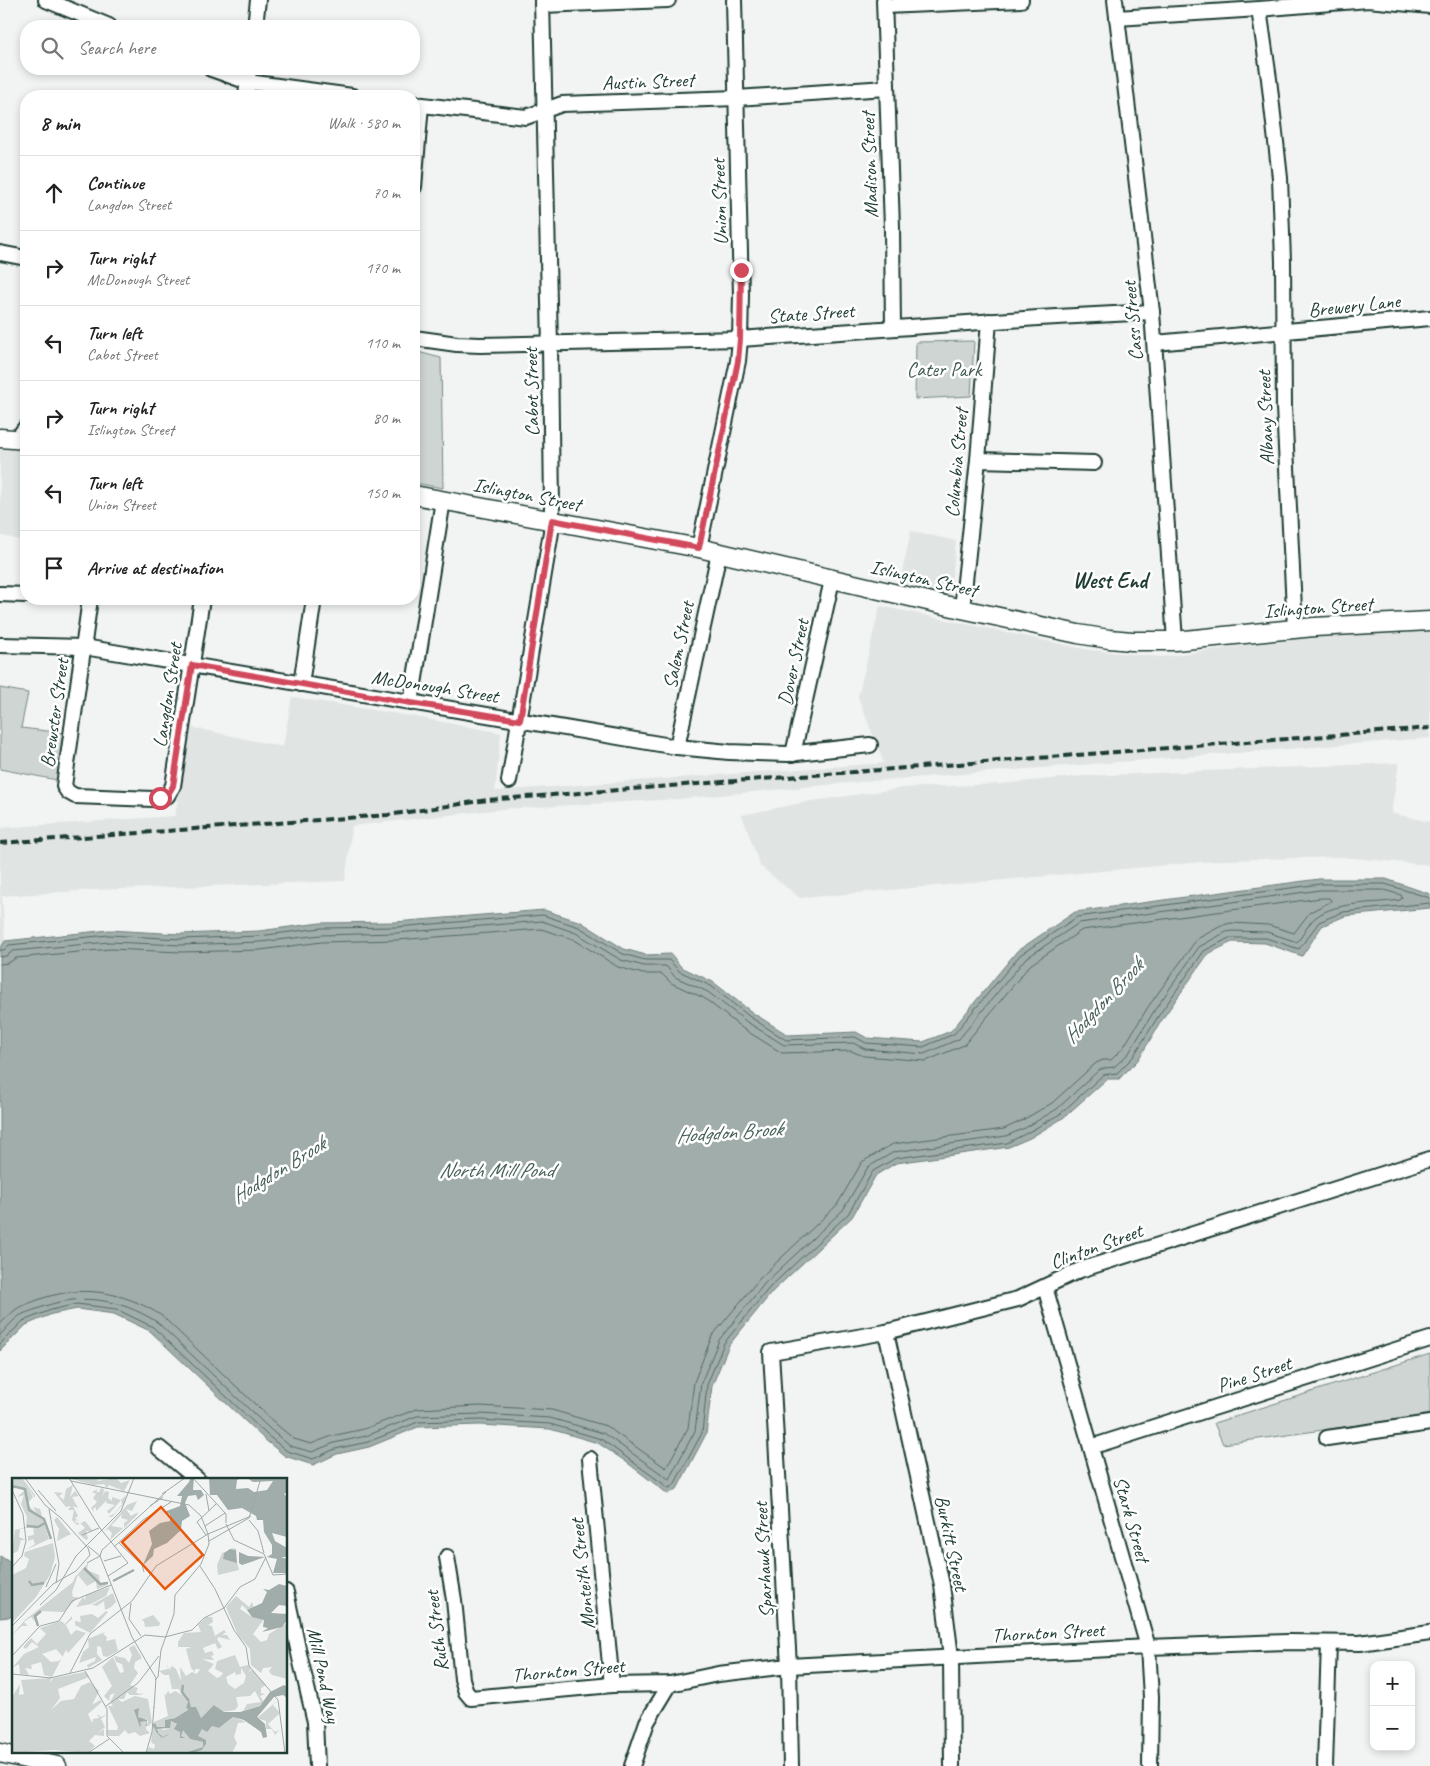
<!DOCTYPE html>
<html lang="en">
<head>
<meta charset="utf-8">
<style>
	:root { --surface:#fff; --page:#f6f6f6; --text:#222; --muted:#767676; --line:#e0e0e0 }
	body { margin:0; font-family:Caveat,sans-serif; background:var(--page); color:var(--text) }
	.controls { position:absolute; right:15px; bottom:15px; display:grid; overflow:hidden; border-radius:10px; box-shadow:0 2px 8px #0003 }
	.controls button { width:45px; height:45px; display:grid; place-items:center; padding:0; border:0; border-bottom:1px solid var(--line); background:var(--surface); color:var(--text); font:25px sans-serif }
	.stop { position:absolute; width:15px; height:15px; margin:-11px; border:4px solid #d1495b; border-radius:50%; background:#fff }
	.stop.end { background:#d1495b; border-color:#fff; box-shadow:0 1px 5px #0008 }
	.list { margin:0; padding:0; list-style:none }
	h2 { display:flex; justify-content:space-between; align-items:center; height:65px; margin:0; padding:0 20px; font-size:21px }
	h2 small { font-size:16px; font-weight:400; color:var(--muted) }
	.list li { display:grid; grid-template-columns:32px 1fr auto; gap:15px; align-items:center; box-sizing:border-box; height:75px; padding:0 20px; border-top:1px solid var(--line) }
	.list b { display:block; font-size:19px; white-space:nowrap }
	.list p { margin:0; font-size:16px; white-space:nowrap; color:var(--muted) }
	.list em { font-size:16px; font-style:normal; color:var(--muted) }
	.icon { flex:none; width:28px; height:28px; fill:none; stroke:currentColor; stroke-width:2; stroke-linecap:round; stroke-linejoin:round }
	.map { position:relative; flex:none; width:1430px; height:1766px; overflow:hidden }
	.search { position:absolute; background:var(--surface); box-shadow:0 2px 8px #0003; left:20px; top:20px; width:400px; height:55px; display:flex; align-items:center; gap:12px; box-sizing:border-box; padding:0 18px; border-radius:20px; color:var(--muted); font-size:19px }
	.panel { position:absolute; background:var(--surface); box-shadow:0 2px 8px #0003; left:20px; top:90px; width:400px; height:515px; border-radius:20px }
	.map>svg:first-child { display:block }
	.built { fill:#e0e4e3 }
	.green { fill:#ced5d3; stroke:#768984 }
	.water { fill:#a1adaa; stroke:#6d807b }
	.lines { fill:none; stroke-linecap:round; stroke-linejoin:round }
	.shore { stroke:#536a63; stroke-width:1 }
	.minor-casing { stroke:#1f3d34; stroke-width:18 }
	.tertiary-casing { stroke:#1f3d34; stroke-width:21 }
	.minor { stroke:#fff; stroke-width:14 }
	.tertiary { stroke:#fff; stroke-width:18 }
	.rail { stroke:#1f3d34; stroke-width:4; stroke-dasharray:8 4; stroke-linecap:butt }
	.route { stroke:#d1495b; stroke-width:6 }
	.labels { text-anchor:middle; stroke-width:5; stroke-linejoin:round; paint-order:stroke }
	.street-label { font-size:20px; fill:#1f3d34; stroke:#fff }
	.park-label { font-size:20px; fill:#425b54; stroke:#fff }
	.water-label { font-size:21px; font-style:italic; fill:#465f57; stroke:#fff }
	.quarter-label { font-size:22px; font-weight:bold; fill:#1f3d34; stroke:#fff }
	.inset-river { fill:none; stroke:#a1adaa; stroke-width:2.5 }
	.inset-road { fill:none; stroke:#9eaaa7; stroke-width:1 }
	.view { fill:#e8590c; fill-opacity:0.15; stroke:#e8590c; stroke-width:2.5 }
	.inset-edge { fill:none; stroke:#1f3d34; stroke-width:2.5 }
</style>
</head>
<body>
<div class="map">
<svg width="1430" height="1766" viewBox="0 0 1430 1766">
	<rect width="100%" height="100%" fill="#f2f3f3"/>
	<filter id="ink" filterUnits="userSpaceOnUse"><feTurbulence type="fractalNoise" baseFrequency=".02" numOctaves="2"/><feDisplacementMap in="SourceGraphic" scale="10" xChannelSelector="R" yChannelSelector="G"/><feConvolveMatrix kernelMatrix="1 2 1 2 8 2 1 2 1" color-interpolation-filters="sRGB"/></filter>
	<g filter="url(#ink)">
		<g class="built">
			<polygon points="0,449 26,450 26,542 0,535"/>
			<polygon points="911,531 956,541 950,595 900,582"/>
			<polygon points="880,606 1089,650 1161,657 1247,645 1408,627 1430,628 1430,738 858,782 677,799 502,809 352,826 345,881 94,890 2,896 5,941 0,949 0,828 175,816 190,727 283,747 292,697 416,717 501,733 495,791 884,763 858,697"/>
			<polygon points="1399,763 1391,813 1430,822 1430,865 1341,857 1224,860 800,898 760,866 742,815 806,802 904,788 1000,784 1084,776"/>
		</g>
		<g class="green">
			<polygon points="974,341 971,396 915,399 916,342"/>
			<polygon points="414,351 441,358 443,488 414,483"/>
			<polygon points="0,688 28,693 21,728 64,733 57,780 0,769"/>
			<polygon points="1430,1354 1430,1415 1223,1444 1214,1423"/>
		</g>
		<g class="water">
			<polygon points="1319,879 1386,879 1430,894 1430,908 1345,916 1322,926 1302,956 1265,943 1232,942 1208,954 1163,1018 1138,1060 1119,1079 1107,1079 1063,1118 1030,1138 1009,1147 896,1163 876,1175 852,1217 773,1291 729,1345 712,1386 706,1434 677,1489 668,1494 625,1461 598,1443 550,1429 480,1425 418,1427 369,1447 337,1454 313,1465 285,1456 264,1439 150,1331 114,1314 77,1309 52,1314 26,1325 0,1351 0,949 5,941 109,930 181,934 259,931 320,923 395,922 544,910 581,922 624,949 646,955 671,954 681,967 713,982 753,1013 788,1035 856,1032 867,1038 923,1042 951,1031 1017,951 1075,912"/>
			<polygon points="0,1556 14,1565 14,1614 8,1617 0,1618"/>
		</g>
		<g class="lines">
			<g class="shore">
				<polyline points="0,950 4,950 9,945 109,935 181,939 259,936 321,928 396,927 543,915 579,927 623,954 645,960 669,960 679,971 711,986 750,1017 786,1040 855,1037 866,1043 923,1047 954,1034 1020,955 1077,917 1320,884 1385,884 1430,898"/>
				<path d="M0,957L6,956L13,951L109,942L181,945L260,942L321,935L396,933L542,921L576,933L621,960L644,966H666L675,977L708,992L747,1022L784,1045L853,1043L865,1049L924,1054L959,1039L1025,959L1079,923L1320,890H1384L1401,895L1402,898L1400,900C1374,904 1337,901 1316,917C1308,923 1304,935 1297,942L1267,932L1232,931L1226,932L1199,947L1154,1011L1129,1053L1114,1067L1105,1068L1099,1070L1057,1109L1025,1128L1006,1136L894,1152L868,1167L843,1210L765,1283L719,1340L701,1383L695,1431L669,1479L603,1433L550,1418L480,1414L417,1416L366,1436L334,1443L312,1452L290,1446L271,1430L157,1322C119,1298 79,1292 37,1309C31,1311 24,1313 19,1316C12,1321 6,1329 0,1335"/>
				<path d="M0,964L8,963L16,958L110,949L181,952L260,950L322,942L397,940L541,929L573,939L618,967L643,974H662L671,983L704,998L742,1028L782,1053L851,1051L864,1056L926,1061L964,1045L1030,965L1082,930L1321,898H1329L1331,900L1330,902L1310,912L1294,933L1268,925L1231,923L1223,925L1197,939L1148,1007L1123,1048L1111,1060H1103L1096,1063L1052,1103L1021,1121L1004,1129L893,1144L862,1162L837,1205L760,1278L712,1336L694,1382L688,1428L666,1468L606,1426L552,1410L480,1406L417,1409L364,1429L332,1436L311,1444L294,1439L277,1425L162,1316C123,1290 78,1284 35,1301C28,1304 19,1306 14,1311C9,1315 4,1320 0,1324"/>
				<polyline points="0,1344 23,1321 51,1310 77,1304 116,1309 153,1327 267,1435 287,1451 313,1459 335,1449 368,1442 418,1422 480,1420 550,1424 601,1439 669,1488 674,1485 702,1433 707,1385 724,1343 770,1287 848,1214 873,1171 896,1158 1007,1143 1027,1133 1060,1114 1103,1075 1117,1073 1133,1057 1159,1015 1204,951 1229,938 1266,938 1299,949 1319,922 1343,912 1430,903"/>
			</g>
			<g class="minor-casing">
				<g id="minor">
					<polyline points="46,0 109,26"/>
					<polyline points="884,0 892,227 893,328"/>
					<polyline points="1115,0 1152,312 1175,641"/>
					<polyline points="542,5 668,0"/>
					<polyline points="885,6 1021,0"/>
					<polyline points="1259,9 1269,79 1280,178 1283,261 1284,407 1295,629"/>
					<polyline points="1117,18 1259,9 1368,0 1430,6"/>
					<polyline points="255,26 258,0"/>
					<polyline points="211,69 248,82 352,96"/>
					<polyline points="246,96 249,69"/>
					<polyline points="414,104 526,117 562,104 737,98 886,88"/>
					<polyline points="414,187 421,105"/>
					<polyline points="0,253 26,258"/>
					<polyline points="414,338 457,344 480,345 740,339 1038,318 1152,312"/>
					<polyline points="1155,343 1430,318"/>
					<polyline points="17,439 26,427"/>
					<polyline points="978,460 1094,463"/>
					<polyline points="699,548 738,361 740,339 741,295 734,0"/>
					<polyline points="0,594 26,595"/>
					<polyline points="90,599 64,786 68,792 75,796 153,799 167,796 173,786 202,599"/>
					<polyline points="962,609 978,460 989,321"/>
					<polyline points="0,645 84,647 677,747 729,752 788,754 870,745"/>
					<polyline points="301,684 314,599"/>
					<polyline points="411,703 443,500"/>
					<polyline points="677,747 719,553"/>
					<polyline points="793,754 832,580"/>
					<polyline points="509,781 551,532 552,507 550,345 542,0"/>
					<polyline points="1045,1287 1148,1647 1151,1697 1150,1766"/>
					<polyline points="886,1332 942,1585 951,1657 952,1766"/>
					<polyline points="1327,1438 1430,1423"/>
					<polyline points="1091,1447 1430,1339"/>
					<polyline points="159,1448 198,1480"/>
					<polyline points="590,1459 612,1685"/>
					<polyline points="447,1557 454,1600 462,1679 466,1692 471,1698 612,1685 670,1684 718,1674 789,1666 1148,1647 1288,1642 1360,1643 1430,1633"/>
					<polyline points="286,1592 300,1658 315,1722 317,1766"/>
					<polyline points="632,1766 647,1722 670,1684"/>
					<polyline points="791,1766 789,1666 771,1352 886,1332 1018,1299 1080,1270 1430,1159"/>
					<polyline points="1325,1766 1329,1643"/>
				</g>
			</g>
			<g class="tertiary-casing">
				<g id="tertiary">
					<polyline points="0,438 26,440"/>
					<polyline points="414,495 699,548 962,609 1078,634 1109,639 1132,641 1175,641 1314,627 1430,621"/>
					<polyline points="0,1753 57,1766"/>
				</g>
			</g>
			<use href="#minor" class="minor"/>
			<use href="#tertiary" class="tertiary"/>
			<polyline class="rail" points="0,843 388,815 487,800 1430,728"/>
		</g>
	</g>
	<g class="lines" filter="url(#ink)">
		<polyline class="route" points="160,798 167,796 173,786 192,665 411,703 520,720 552,520 699,548 738,361 740,339 741,270"/>
	</g>
	<g class="labels">
		<g class="street-label">
			<text transform="translate(648 81) rotate(-2)" y="7">Austin Street</text>
			<text transform="translate(869 165) rotate(-92)" y="7">Madison Street</text>
			<text transform="translate(719 202) rotate(-92)" y="7">Union Street</text>
			<text transform="translate(1354 305) rotate(-6)" y="7">Brewery Lane</text>
			<text transform="translate(811 313) rotate(-4)" y="7">State Street</text>
			<text transform="translate(1132 321) rotate(-95)" y="7">Cass Street</text>
			<text transform="translate(531 392) rotate(-91)" y="7">Cabot Street</text>
			<text transform="translate(1265 418) rotate(-92)" y="7">Albany Street</text>
			<text transform="translate(956 463) rotate(-85)" y="7">Columbia Street</text>
			<text transform="translate(527 494) rotate(11)" y="7">Islington Street</text>
			<text transform="translate(924 578) rotate(13)" y="7">Islington Street</text>
			<text transform="translate(1318 607) rotate(-4)" y="7">Islington Street</text>
			<text transform="translate(678 645) rotate(-78)" y="7">Salem Street</text>
			<text transform="translate(793 662) rotate(-78)" y="7">Dover Street</text>
			<text transform="translate(435 686) rotate(9)" y="7">McDonough Street</text>
			<text transform="translate(167 695) rotate(-81)" y="7">Langdon Street</text>
			<text transform="translate(54 713) rotate(-82)" y="7">Brewster Street</text>
			<text transform="translate(1096 1246) rotate(-20)" y="7">Clinton Street</text>
			<text transform="translate(1254 1374) rotate(-18)" y="7">Pine Street</text>
			<text transform="translate(1132 1519) rotate(74)" y="7">Stark Street</text>
			<text transform="translate(952 1543) rotate(78)" y="7">Burkitt Street</text>
			<text transform="translate(763 1560) rotate(-93)" y="7">Sparhawk Street</text>
			<text transform="translate(582 1574) rotate(-96)" y="7">Monteith Street</text>
			<text transform="translate(436 1631) rotate(-97)" y="7">Ruth Street</text>
			<text transform="translate(1048 1632) rotate(-3)" y="7">Thornton Street</text>
			<text transform="translate(568 1670) rotate(-5)" y="7">Thornton Street</text>
			<text transform="translate(324 1675) rotate(78)" y="7">Mill Pond Way</text>
		</g>
		<g class="park-label">
			<text x="944" y="376">Cater Park</text>
		</g>
		<g class="water-label">
			<text transform="translate(1103 1001) rotate(-47)" y="7">Hodgdon Brook</text>
			<text transform="translate(729 1132) rotate(-4)" y="7">Hodgdon Brook</text>
			<text transform="translate(278 1170) rotate(-32)" y="7">Hodgdon Brook</text>
			<text x="496" y="1177">North Mill Pond</text>
		</g>
		<g class="quarter-label">
			<text x="1110" y="588">West End</text>
		</g>
	</g>
	<g transform="translate(12 1478)">
		<rect width="275" height="275" fill="#f2f3f3"/>
		<path d="M0,0H10L23,17V20L15,8L21,19L15,26L25,36L21,29L28,31L37,61L14,72L23,66L21,61L16,63V58L22,57L21,49L8,51L7,59L14,62H9L6,73L0,76L3,52L14,49L15,39L9,26L12,17L5,19L12,13L7,9L0,11ZM84,0L86,3L104,0L109,5L118,2L112,13L97,7L95,10L92,6L81,7L60,1ZM61,7L58,19L63,13L67,18L60,19L66,30L61,28L66,38L63,40L69,45L73,43L81,53H74L76,61L74,62L66,55L73,50L66,42L62,43L68,46L65,47L60,42L62,32H56L59,28L54,29L42,14L51,15L47,18L52,22L54,11ZM89,10L92,11L91,18L93,13L97,14L96,20L100,23V19L109,22L114,17L112,25L100,39H96L103,35L110,26L109,22L97,36L95,33L103,27L94,25L95,22L84,33V29L81,31L82,34L79,30L85,24L81,20L84,16L80,14L86,11L84,14H87ZM125,23L120,33L114,31L119,38L126,34L125,37L112,50V45L116,42L109,40L110,36L99,48L111,50L98,62L100,55L96,51L92,54L115,27ZM45,39L59,56L45,63L47,51L42,42ZM41,65L43,79L38,97L24,119L0,145V97L14,90L17,81L12,78L13,74ZM218,71L212,74L211,81L225,84L227,92L206,97L205,87L210,75L218,71L222,70L224,71L225,72ZM76,85L75,92L87,97L88,105L96,107L85,111L84,103L75,108L66,97L60,114L61,119H66L52,134L29,133L23,141L27,148L19,139L12,144L16,148H10L0,157L13,142L61,104L63,99ZM98,109L94,118L79,126L64,129L71,119L73,122L74,117ZM101,115L104,124L99,129L93,132L92,123L85,128L80,127ZM224,118L237,129L240,124L242,130L235,132L230,127L228,131L240,139L252,141L241,156L249,164L255,162L257,156L275,145V201L260,197L257,193L260,189L251,190L249,195L239,187L238,171L226,157L214,129ZM94,133L96,134L78,155L63,147V143L69,144L68,138L80,136L86,140ZM141,137L148,145L147,148L133,149L132,143L129,142ZM60,138V141L47,153L54,147L59,157L64,152L74,155L56,175L54,172L40,199L32,197L29,184L19,187L20,191L13,190L17,197L8,196L7,186L0,190L12,176L27,169L20,164L14,171L11,169L19,160L25,166L34,156L28,150L49,143L53,146ZM44,171L51,179L47,183L39,184L30,176ZM194,139H200L201,144L196,147L200,148L203,158L212,152L214,154L210,157H215L218,162L207,159L205,161L210,169L206,171L203,165L191,170L193,175L200,173L202,177L199,178L202,182L190,181L202,186L196,193L205,200L209,198L211,195L203,191L205,183L223,177L228,189L236,187L239,191L236,194L240,192L254,207L249,210V215L253,216L248,218L252,224L247,228L231,233L235,226L249,224L243,213L238,218L224,219L226,228L223,232L209,234L203,227L189,240L183,230L177,229V224L174,229L176,232L163,240L153,242V249H144L142,244L156,238L152,215L153,218L156,213L158,216L163,213L170,217L167,211H160L157,197H152L147,193L156,191L155,185L157,192L160,188L164,191L169,203L168,189L174,198L180,194L185,196L188,191H183V194L179,190L174,171L179,169H166V164L172,155L189,154L186,147ZM229,190L234,198L232,205L223,211L216,206L214,199L223,194L224,197L229,196ZM93,154L91,156L95,159L94,163L103,161L106,173L95,179L91,178L89,169L85,168V176L90,182L76,190L75,187L83,183L84,179L67,185L71,174L77,169L76,161ZM122,167L130,180L123,184L122,190L126,195L118,207L126,210L124,214L127,216L132,215L128,217H118L115,214L112,221H106L110,224L123,218L136,221L140,245L135,248L136,243L134,241L128,244L135,243L134,251L138,255L128,258L123,254L116,256L113,252L107,258H96L95,252H105L106,249L96,228H101L98,224L103,215L98,217L97,223L92,218L100,208L90,189L101,179L108,195L112,194L110,186L104,184L102,178L113,180L117,185L120,177L117,170ZM73,194L77,199L46,211L48,220L39,232L49,223L62,221L69,208L78,204L87,213L80,227L88,222L90,224L76,236L80,245L81,241L87,240L85,236L89,239L95,236L89,241L93,249L84,256L92,251V258L83,257L77,263L83,268L76,275L42,272L0,275V219L8,206L7,217L12,216L9,202L39,200L38,205L41,200ZM265,223L261,227L268,235L256,246L263,254L267,252L263,257L260,251H254V243L245,240ZM221,239L235,244L226,245L222,259L225,265L220,275H134L137,269L142,271L143,267L139,264L141,248L152,252L158,250V243L165,246L163,251L172,252L178,261L191,264V269L185,271L188,272L191,271L194,266L185,257L191,250L194,253L200,248L207,250Z" fill="#ced5d3" fill-rule="evenodd"/>
		<path d="M174,0H182L181,12H189L192,17L186,22L184,17L176,18L173,25L178,38L170,43L169,52L155,65L142,71L141,78L131,87L140,66L137,53L148,45L158,43V36L152,34L168,28L170,18H165L177,4L178,1ZM197,0H229L225,2L224,11L236,10L242,14L255,12L261,3L241,4L235,0H275V14L272,16L275,19V59L260,55L263,63L275,70V79H269L275,81V95H261L265,81L255,79L260,76V67L252,54L251,42H245L244,38L230,30L216,32L205,17H198ZM218,71L224,72L225,85L211,81L212,75ZM227,74L236,78L253,79L230,87L227,85ZM267,106L275,108V128L267,127L259,135L275,136V142L270,149L250,154L256,150L251,149L252,142L240,139L235,132L250,125L255,114L251,111L257,112ZM272,207L275,209V220L271,217L262,219L245,239L253,246L255,259L251,260L249,254L232,242L221,239L207,250L200,248L195,254L190,251L186,258L194,262V266L190,272L180,275L176,274L191,269V264L178,261L171,252L169,258L173,260H168V254L162,251L165,246L159,243L158,250L144,251L146,253V255L150,258V260L152,258L155,257V256L156,257L150,260L145,255L140,246L136,248H134L135,243L128,244L129,247L128,249L122,232L127,230L126,239L135,242V248L143,245L145,249H153V242L163,240L176,232L174,229L177,222L179,229H184L189,240L202,227L212,234H228L248,228L258,214Z" fill="#a1adaa"/>
		<path class="inset-river" d="M0,8L13,11L17,32L32,41L39,61M199,16L209,13L220,24L237,27M244,28L275,35M15,48L26,49L33,45M72,90L88,106L96,105M17,103L20,107L32,105M101,103L122,92M26,148L23,138L29,133M171,207L170,214L177,223"/>
		<path class="inset-road" d="M57,0L88,50L116,85L96,98M181,0L214,36V45M0,12L11,36L14,63L10,78L0,89M26,12L44,33M150,16L173,0M194,16L197,33M138,28L151,19M37,31L47,86L44,105M237,42L246,53L252,75M214,46L222,62L252,76L261,97L275,96M193,48L213,35M70,57L87,50M194,57L185,44L204,26M197,63L237,40L249,0M107,65L130,87L132,94M102,69L131,42L159,24M92,83L109,78M75,85L88,78L76,68M188,88L203,111L222,152L234,169L237,188L266,222L273,275M34,109L44,86M119,125L117,141L129,158M28,127L44,112L64,78L109,33L122,0M0,148L41,106L64,93L78,77L76,70L49,40L33,27L13,0M153,159L180,152L192,140L212,130L228,109L243,101L254,79M0,178L28,148L47,143L60,123L99,107M73,193L95,231V258L112,275M58,195L78,156L120,123L144,88L196,56L189,38L177,27L59,3M0,196L39,200M38,200L81,190L133,157L153,159M143,202L146,199L149,172L162,136L163,117L189,86L197,66L196,56L239,38M94,228L126,205L147,178M142,230L144,200L120,159L88,78L90,72L154,14M76,275L97,261M134,275L140,254L142,229"/>
		<path class="view" d="M149,29L191,77L153,111L110,64Z"/>
		<rect width="275" height="275" class="inset-edge"/>
	</g>
</svg>
<div class="controls">
<button>+</button>
<button>−</button>
</div>
<div class="stop" style="left:160px;top:798px"></div>
<div class="stop end" style="left:741px;top:270px"></div>
<div class="search"><svg class="icon" aria-label="search" viewBox="0 0 24 24"><circle cx="10" cy="10" r="6"/><path d="M15 15l6 6"/></svg>Search here</div>
<section class="panel">
<h2>8 min<small>Walk · 580 m</small></h2>
<ul class="list">
<li><svg class="icon" aria-label="ahead" viewBox="0 0 24 24"><path d="M12 20V5M6 11l6-6 6 6"/></svg><div><b>Continue</b><p>Langdon Street</p></div><em>70 m</em></li>
<li><svg class="icon" aria-label="right" viewBox="0 0 24 24"><path d="M7 20v-9h11M14 6l5 5-5 5"/></svg><div><b>Turn right</b><p>McDonough Street</p></div><em>170 m</em></li>
<li><svg class="icon" aria-label="left" viewBox="0 0 24 24"><path d="M17 20v-9H6M10 6l-5 5 5 5"/></svg><div><b>Turn left</b><p>Cabot Street</p></div><em>110 m</em></li>
<li><svg class="icon" aria-label="right" viewBox="0 0 24 24"><path d="M7 20v-9h11M14 6l5 5-5 5"/></svg><div><b>Turn right</b><p>Islington Street</p></div><em>80 m</em></li>
<li><svg class="icon" aria-label="left" viewBox="0 0 24 24"><path d="M17 20v-9H6M10 6l-5 5 5 5"/></svg><div><b>Turn left</b><p>Union Street</p></div><em>150 m</em></li>
<li><svg class="icon" aria-label="arrive" viewBox="0 0 24 24"><path d="M6 21V4h12l-3 4 3 4H6"/></svg><div><b>Arrive at destination</b></div></li>
</ul>
</section>
</div>
</body>
</html>
